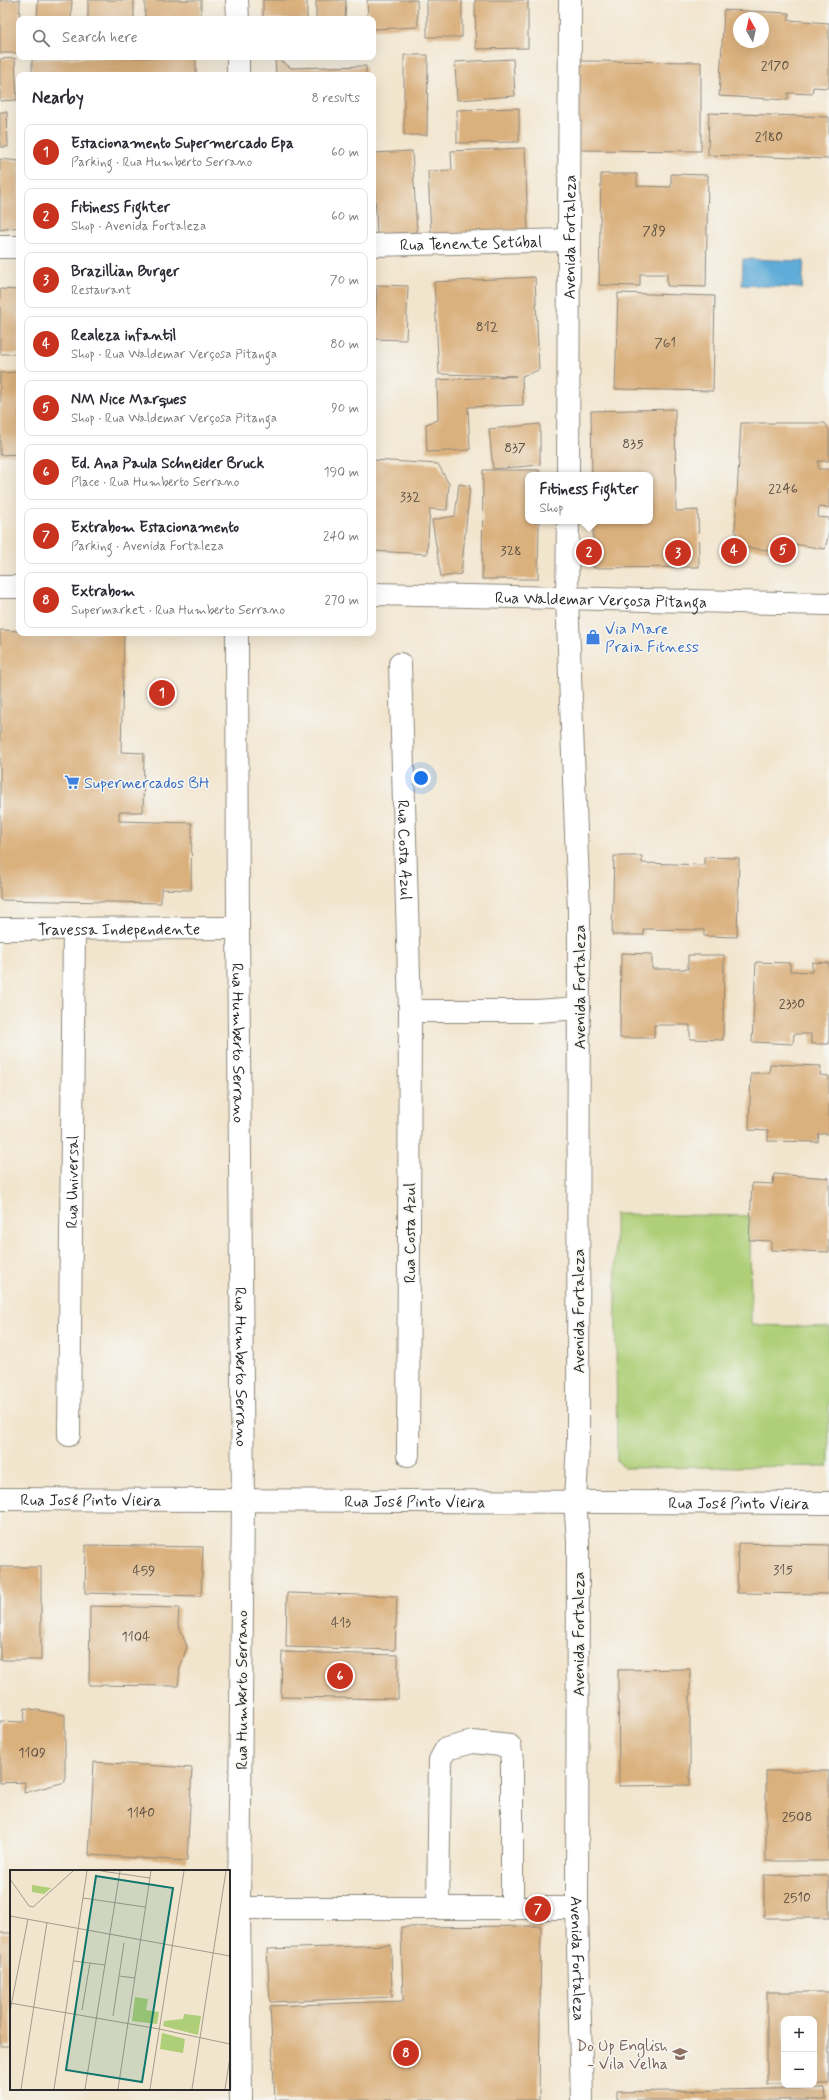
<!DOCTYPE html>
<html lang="en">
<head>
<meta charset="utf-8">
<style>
	:root { --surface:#fff; --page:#f7f7f7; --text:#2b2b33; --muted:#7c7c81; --line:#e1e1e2; --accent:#c8321e }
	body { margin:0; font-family:Mynerve,sans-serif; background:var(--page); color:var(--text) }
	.controls { position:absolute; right:12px; bottom:12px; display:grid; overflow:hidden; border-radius:8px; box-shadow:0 4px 16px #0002 }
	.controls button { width:36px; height:36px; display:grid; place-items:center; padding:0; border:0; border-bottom:1px solid var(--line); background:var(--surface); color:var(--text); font:20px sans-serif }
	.compass { position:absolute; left:733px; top:12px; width:36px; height:36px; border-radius:50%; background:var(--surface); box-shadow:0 4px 16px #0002; rotate:351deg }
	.you { position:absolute; left:421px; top:778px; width:14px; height:14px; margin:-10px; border:3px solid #fff; border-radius:50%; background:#1a73e8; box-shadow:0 0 0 6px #1a73e833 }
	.badge { display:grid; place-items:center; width:26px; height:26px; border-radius:50%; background:var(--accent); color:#fff; font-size:13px; font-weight:700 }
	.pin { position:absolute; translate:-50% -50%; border:2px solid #fff; box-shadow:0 1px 4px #0006 }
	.popup { position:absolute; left:525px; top:472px; width:128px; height:52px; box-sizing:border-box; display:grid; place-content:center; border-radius:8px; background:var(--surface); filter:drop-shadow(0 1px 3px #0005); font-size:13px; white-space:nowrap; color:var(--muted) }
	.popup b { font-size:15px; color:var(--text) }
	.popup::after { content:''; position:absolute; left:50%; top:100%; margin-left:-8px; border:8px solid transparent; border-top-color:var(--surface) }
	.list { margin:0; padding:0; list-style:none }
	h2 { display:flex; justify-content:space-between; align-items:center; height:52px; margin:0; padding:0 16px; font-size:17px }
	h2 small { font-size:13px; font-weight:400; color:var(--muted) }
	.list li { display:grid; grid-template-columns:26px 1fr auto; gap:12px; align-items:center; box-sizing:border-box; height:56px; margin:0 8px 8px; padding:0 8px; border:1px solid var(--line); border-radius:8px }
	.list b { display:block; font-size:15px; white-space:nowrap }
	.list p { margin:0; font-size:13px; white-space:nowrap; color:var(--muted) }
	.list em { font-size:13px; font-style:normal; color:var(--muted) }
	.icon { flex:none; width:22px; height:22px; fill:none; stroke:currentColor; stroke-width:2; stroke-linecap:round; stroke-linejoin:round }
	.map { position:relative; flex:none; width:829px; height:2100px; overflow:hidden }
	.search { position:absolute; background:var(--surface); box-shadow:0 4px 16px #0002; left:16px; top:16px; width:360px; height:44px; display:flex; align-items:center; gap:10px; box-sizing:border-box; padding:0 14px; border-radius:8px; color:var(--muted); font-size:15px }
	.panel { position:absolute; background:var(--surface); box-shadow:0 4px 16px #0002; left:16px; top:72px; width:360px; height:564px; border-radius:8px }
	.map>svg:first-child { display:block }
	.green { fill:#aecf77; stroke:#6c7d51 }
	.water { fill:#5facd8; stroke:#456c82 }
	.building { fill:#dab07d; fill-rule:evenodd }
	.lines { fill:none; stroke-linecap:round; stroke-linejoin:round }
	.minor-casing { stroke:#8e887c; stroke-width:24 }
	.minor { stroke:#fff; stroke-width:22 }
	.labels { text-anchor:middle; stroke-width:3; stroke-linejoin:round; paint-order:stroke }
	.number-label { font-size:14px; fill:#574c40 }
	.street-label { font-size:16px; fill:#2b2b2b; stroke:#f6f6f2 }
	.shop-label { font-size:16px; fill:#366cbe; stroke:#f6f6f2; text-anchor:start }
	.education-label { font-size:16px; fill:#785e54; stroke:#f6f6f2; text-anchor:end }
	.inset-road { fill:none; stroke:#a29b8d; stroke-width:1 }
	.view { fill:#0f766e; fill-opacity:0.15; stroke:#0f766e; stroke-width:2 }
	.inset-edge { fill:none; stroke:#2b2b2b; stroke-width:2 }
</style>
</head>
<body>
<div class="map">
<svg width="829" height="2100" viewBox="0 0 829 2100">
	<rect width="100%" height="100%" fill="#f6f6f2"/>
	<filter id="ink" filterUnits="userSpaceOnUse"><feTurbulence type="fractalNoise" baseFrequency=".025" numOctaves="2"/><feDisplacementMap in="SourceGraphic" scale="8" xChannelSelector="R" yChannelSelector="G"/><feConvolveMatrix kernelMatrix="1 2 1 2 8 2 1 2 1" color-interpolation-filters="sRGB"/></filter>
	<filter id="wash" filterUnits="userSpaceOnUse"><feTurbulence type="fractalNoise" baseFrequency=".012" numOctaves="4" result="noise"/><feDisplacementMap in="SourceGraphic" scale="16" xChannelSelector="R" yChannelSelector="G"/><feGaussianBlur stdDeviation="0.9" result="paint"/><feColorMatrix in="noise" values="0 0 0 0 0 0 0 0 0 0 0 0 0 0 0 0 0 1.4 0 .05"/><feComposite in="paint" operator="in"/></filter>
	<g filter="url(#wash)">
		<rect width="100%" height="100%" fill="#f2e5ce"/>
		<polygon class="green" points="615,1214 750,1216 751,1325 829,1327 829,1466 625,1468 617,1461"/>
		<polygon class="water" points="743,259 804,261 802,288 742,285"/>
		<g id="blocks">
			<g class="building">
				<polygon points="0,0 20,0 19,53 0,53"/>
				<polygon points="38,0 72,0 71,19 37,19"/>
				<rect x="88" y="0" width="46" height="19"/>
				<rect x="145" y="0" width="56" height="19"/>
				<rect x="263" y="0" width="44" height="19"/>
				<polygon points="316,0 346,0 345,19 316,19"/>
				<polygon points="367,0 417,0 418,27 373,29 373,19 368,19"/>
				<rect x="427" y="0" width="35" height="37"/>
				<polygon points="475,0 528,0 528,48 476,49"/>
				<path d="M724,10L789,13V20L829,23V88L813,87L812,94L788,93V100L719,96ZM739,18H763V42H739Z"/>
				<polygon points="404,55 428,55 427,135 404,135"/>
				<polygon points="196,57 196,75 32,75 32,59"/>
				<polygon points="275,57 291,68 366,66 366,75 276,75"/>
				<polygon points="15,58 17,100 0,101 0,59"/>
				<polygon points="513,59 515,96 457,100 455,62"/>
				<polygon points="578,61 701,62 701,151 577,150"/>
				<polygon points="519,108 519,142 457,143 457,110"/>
				<polygon points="0,112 7,112 8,147 0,147"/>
				<polygon points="709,113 829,117 829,159 708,155"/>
				<polygon points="525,148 528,230 431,235 428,171 452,170 451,151"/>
				<polygon points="412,151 417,232 377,234 373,153"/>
				<polygon points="0,159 19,161 19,227 0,230"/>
				<polygon points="601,174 637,174 637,186 671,187 671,174 708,175 706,287 667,286 667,274 640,274 640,286 599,285"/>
				<polygon points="535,277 539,370 522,376 523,405 468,407 470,450 427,452 426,424 438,420 437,380 516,376 439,374 434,282"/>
				<polygon points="377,285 408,286 406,340 374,339"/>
				<polygon points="0,289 19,290 19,354 0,354"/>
				<polygon points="618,293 715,296 713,391 615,389"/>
				<polygon points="19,372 19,454 0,455 0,373"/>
				<polygon points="675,409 676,511 698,510 699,567 593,568 593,521 650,521 650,475 592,475 591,411"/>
				<polygon points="741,423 825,423 829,430 829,461 818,461 818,469 829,469 829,508 819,507 818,517 829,518 829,532 825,549 782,542 782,552 742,547 735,530"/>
				<polygon points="540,424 540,465 493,469 489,429"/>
				<polygon points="373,460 438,464 449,484 447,510 430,509 427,554 373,551"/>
				<polygon points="483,470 539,470 539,475 528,475 528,521 539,521 538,579 482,579"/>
				<polygon points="459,484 470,486 461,574 441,577 432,520 455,516"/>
				<polygon points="0,630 19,631 19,633 124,633 121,752 144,753 143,812 119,812 119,821 192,823 191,890 161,889 161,903 0,900"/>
				<polygon points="614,856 642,856 642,863 704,865 704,857 739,858 737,937 704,936 704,930 643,929 644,935 612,935"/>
				<polygon points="621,953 652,954 652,969 688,969 688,955 724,955 723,1040 690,1039 690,1025 654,1025 654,1038 620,1038"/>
				<polygon points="756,962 790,963 790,971 812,972 812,962 829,963 829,1044 811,1044 811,1034 794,1034 793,1044 752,1042"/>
				<polygon points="770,1064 821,1066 820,1075 829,1076 829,1134 819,1134 818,1142 768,1141 768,1131 749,1130 751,1073 769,1073"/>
				<polygon points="774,1174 829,1178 829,1252 771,1250 771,1241 749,1240 752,1183 773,1184"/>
				<polygon points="738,1543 829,1545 829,1594 737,1593"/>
				<polygon points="86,1545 203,1547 201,1596 85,1593"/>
				<rect x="0" y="1567" width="41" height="93"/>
				<polygon points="287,1593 397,1596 395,1650 286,1647"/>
				<polygon points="90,1606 179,1608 178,1625 187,1646 180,1668 178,1686 89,1685"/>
				<polygon points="282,1652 398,1655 398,1699 281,1697"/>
				<polygon points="690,1669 690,1785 619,1786 618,1670"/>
				<polygon points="25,1708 65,1715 65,1782 24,1793 25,1782 0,1783 0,1721 24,1722"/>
				<polygon points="94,1762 192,1768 187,1861 89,1855"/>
				<rect x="766" y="1771" width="63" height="90"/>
				<polygon points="764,1875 829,1876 829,1918 764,1918"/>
				<polygon points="541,1926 539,2100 275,2100 270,2006 403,2001 401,1927"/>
				<rect x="0" y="1933" width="11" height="113"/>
				<polygon points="391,1945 392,1997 270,2002 267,1949"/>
				<polygon points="767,1992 829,1992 829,2084 814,2084 814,2019 784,2019 784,2084 767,2084"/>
				<polygon points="825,2088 826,2100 617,2100 617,2092"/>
			</g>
		</g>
	</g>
	<g filter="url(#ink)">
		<use href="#blocks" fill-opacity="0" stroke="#8e887c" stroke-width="1"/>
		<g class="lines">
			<g class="minor-casing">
				<g id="minor">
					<polyline points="237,0 238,19"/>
					<polyline points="238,57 238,75"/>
					<path id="s1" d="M373,245L569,240"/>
					<polyline points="0,247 19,247"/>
					<path id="s2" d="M568,475L570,0"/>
					<path id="s3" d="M568,521L567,597L579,911L578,1441L575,1502L578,1540L577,1908L582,2100"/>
					<polyline points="0,587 19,587"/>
					<path id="s4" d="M373,594L829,604"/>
					<path id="s5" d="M237,633L238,928L243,1500L239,1908L241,2100"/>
					<path id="s6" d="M400,664L410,1011L408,1455"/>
					<path id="s7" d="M0,929L238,928"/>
					<polyline points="410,1011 538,1011 579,1008"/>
					<path id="s8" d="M69,1435L74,928"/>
					<path id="s9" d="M0,1499L829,1503"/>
					<polyline points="239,1908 577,1908"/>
					<polyline points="438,1908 440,1760 446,1749 473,1742 510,1746 512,1761 512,1909"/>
				</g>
			</g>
			<use href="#minor" class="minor"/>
		</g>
	</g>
	<defs>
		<g id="shop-bare" transform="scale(1.2)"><path d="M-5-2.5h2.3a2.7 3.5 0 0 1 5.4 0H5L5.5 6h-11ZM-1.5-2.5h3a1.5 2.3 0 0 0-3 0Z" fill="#3f7fe0" stroke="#f6f6f2" stroke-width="2.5" paint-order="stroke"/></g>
		<g id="supermarket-bare" transform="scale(1.2)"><path d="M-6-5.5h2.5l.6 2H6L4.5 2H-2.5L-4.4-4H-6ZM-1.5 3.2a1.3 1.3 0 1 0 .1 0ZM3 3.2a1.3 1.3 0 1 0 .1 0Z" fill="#3f7fe0" stroke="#f6f6f2" stroke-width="2.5" paint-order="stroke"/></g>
		<g id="school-bare" transform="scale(1.2)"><path d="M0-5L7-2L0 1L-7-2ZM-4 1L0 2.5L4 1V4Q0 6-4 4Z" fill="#8d6e63" stroke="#f6f6f2" stroke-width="2.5" paint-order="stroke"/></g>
	</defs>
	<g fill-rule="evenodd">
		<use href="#shop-bare" x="593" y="637"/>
		<use href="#supermarket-bare" x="72" y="782"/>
		<use href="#school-bare" x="680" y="2054"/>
	</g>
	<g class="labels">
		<g class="number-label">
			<text x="775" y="70">2170</text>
			<text x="769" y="141">2180</text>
			<text x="654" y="235">789</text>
			<text x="487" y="331">812</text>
			<text x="665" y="347">761</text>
			<text x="633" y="448">835</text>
			<text x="515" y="452">837</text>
			<text x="783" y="493">2246</text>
			<text x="410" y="501">332</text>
			<text x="511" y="555">328</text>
			<text x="792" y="1008">2330</text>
			<text x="783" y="1574">315</text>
			<text x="144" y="1575">459</text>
			<text x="341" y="1627">413</text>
			<text x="136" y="1641">1104</text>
			<text x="32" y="1757">1109</text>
			<text x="141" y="1817">1140</text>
			<text x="797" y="1821">2508</text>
			<text x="797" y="1902">2510</text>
		</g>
		<g class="street-label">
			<text dy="6" stroke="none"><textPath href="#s2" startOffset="238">Avenida Fortaleza</textPath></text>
			<text dy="6" stroke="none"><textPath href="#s1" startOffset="98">Rua Tenente Setúbal</textPath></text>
			<text dy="6" stroke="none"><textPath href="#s4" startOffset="228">Rua Waldemar Verçosa Pitanga</textPath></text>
			<text dy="6" stroke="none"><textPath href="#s6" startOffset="186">Rua Costa Azul</textPath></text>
			<text dy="6" stroke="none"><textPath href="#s7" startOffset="119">Travessa Independente</textPath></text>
			<text transform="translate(579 987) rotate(-90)" y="6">Avenida Fortaleza</text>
			<text dy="6" stroke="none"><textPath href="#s5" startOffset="410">Rua Humberto Serrano</textPath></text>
			<text dy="6" stroke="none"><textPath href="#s8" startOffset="253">Rua Universal</textPath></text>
			<text transform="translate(409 1233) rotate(-90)" y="6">Rua Costa Azul</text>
			<text transform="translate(578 1311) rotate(-90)" y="6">Avenida Fortaleza</text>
			<text dy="6" stroke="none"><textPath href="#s5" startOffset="734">Rua Humberto Serrano</textPath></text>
			<text dy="6" stroke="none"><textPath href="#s9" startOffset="91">Rua José Pinto Vieira</textPath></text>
			<text dy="6" stroke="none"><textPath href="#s9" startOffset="415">Rua José Pinto Vieira</textPath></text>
			<text dy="6" stroke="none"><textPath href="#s9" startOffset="739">Rua José Pinto Vieira</textPath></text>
			<text transform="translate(578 1634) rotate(-90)" y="6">Avenida Fortaleza</text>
			<text transform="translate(241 1690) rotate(-90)" y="6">Rua Humberto Serrano</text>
			<text dy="6" stroke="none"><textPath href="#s3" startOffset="1438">Avenida Fortaleza</textPath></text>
		</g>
		<g class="shop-label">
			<text x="605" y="634">Via Mare<tspan x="605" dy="18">Praia Fitness</tspan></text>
			<text x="84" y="788">Supermercados BH</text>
		</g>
		<g class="education-label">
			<text x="668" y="2051">Do Up English<tspan x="668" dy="18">- Vila Velha</tspan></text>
		</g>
	</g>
	<g transform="translate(10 1870)">
		<rect width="220" height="220" fill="#f2e5ce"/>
		<path d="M22,15L41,18L34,24L22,22ZM125,127L138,129L136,140L149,142L147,154L122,151ZM174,144L191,146L188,165L153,156L154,151L173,149ZM152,163L175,169L173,183L150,179Z" fill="#aecf77"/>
		<path class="inset-road" d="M91,1L140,8M0,9L19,36L23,37L63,1M73,28L135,37M0,46L220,86M64,91L95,95M109,106L125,108M0,133L149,159L220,174M72,140L80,93M0,141L18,49M103,146L114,73M11,219L37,52M44,219L77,1M75,219L110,1M108,219L141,1M140,219L174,1M182,219L216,1M215,219L220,187"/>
		<path class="view" d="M86,6L163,18L132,212L56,200Z"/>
		<rect width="220" height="220" class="inset-edge"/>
	</g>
</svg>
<div class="controls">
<button>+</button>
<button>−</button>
</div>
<svg class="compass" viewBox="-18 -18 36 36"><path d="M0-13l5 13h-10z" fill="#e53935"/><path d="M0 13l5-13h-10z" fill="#7c7c81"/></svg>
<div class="you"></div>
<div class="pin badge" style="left:162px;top:693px">1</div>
<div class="pin badge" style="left:589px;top:552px">2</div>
<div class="popup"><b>Fitiness Fighter</b>Shop</div>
<div class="pin badge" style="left:678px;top:553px">3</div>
<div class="pin badge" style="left:734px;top:551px">4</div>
<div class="pin badge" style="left:783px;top:550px">5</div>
<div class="pin badge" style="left:340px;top:1676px">6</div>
<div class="pin badge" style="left:538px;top:1909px">7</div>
<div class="pin badge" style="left:406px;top:2053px">8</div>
<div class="search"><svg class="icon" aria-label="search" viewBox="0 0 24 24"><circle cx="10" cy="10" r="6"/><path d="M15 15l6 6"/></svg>Search here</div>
<section class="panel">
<h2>Nearby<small>8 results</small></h2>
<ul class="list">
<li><span class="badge">1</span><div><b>Estacionamento Supermercado Epa</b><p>Parking · Rua Humberto Serrano</p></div><em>60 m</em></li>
<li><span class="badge">2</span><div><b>Fitiness Fighter</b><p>Shop · Avenida Fortaleza</p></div><em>60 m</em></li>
<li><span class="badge">3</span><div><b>Brazillian Burger</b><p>Restaurant</p></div><em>70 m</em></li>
<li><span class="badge">4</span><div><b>Realeza infantil</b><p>Shop · Rua Waldemar Verçosa Pitanga</p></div><em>80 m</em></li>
<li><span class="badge">5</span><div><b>NM Nice Marques</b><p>Shop · Rua Waldemar Verçosa Pitanga</p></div><em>90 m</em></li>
<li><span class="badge">6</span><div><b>Ed. Ana Paula Schneider Bruck</b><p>Place · Rua Humberto Serrano</p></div><em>190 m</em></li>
<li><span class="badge">7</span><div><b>Extrabom Estacionamento</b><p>Parking · Avenida Fortaleza</p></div><em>240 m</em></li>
<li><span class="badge">8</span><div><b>Extrabom</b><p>Supermarket · Rua Humberto Serrano</p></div><em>270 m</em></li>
</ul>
</section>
</div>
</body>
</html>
